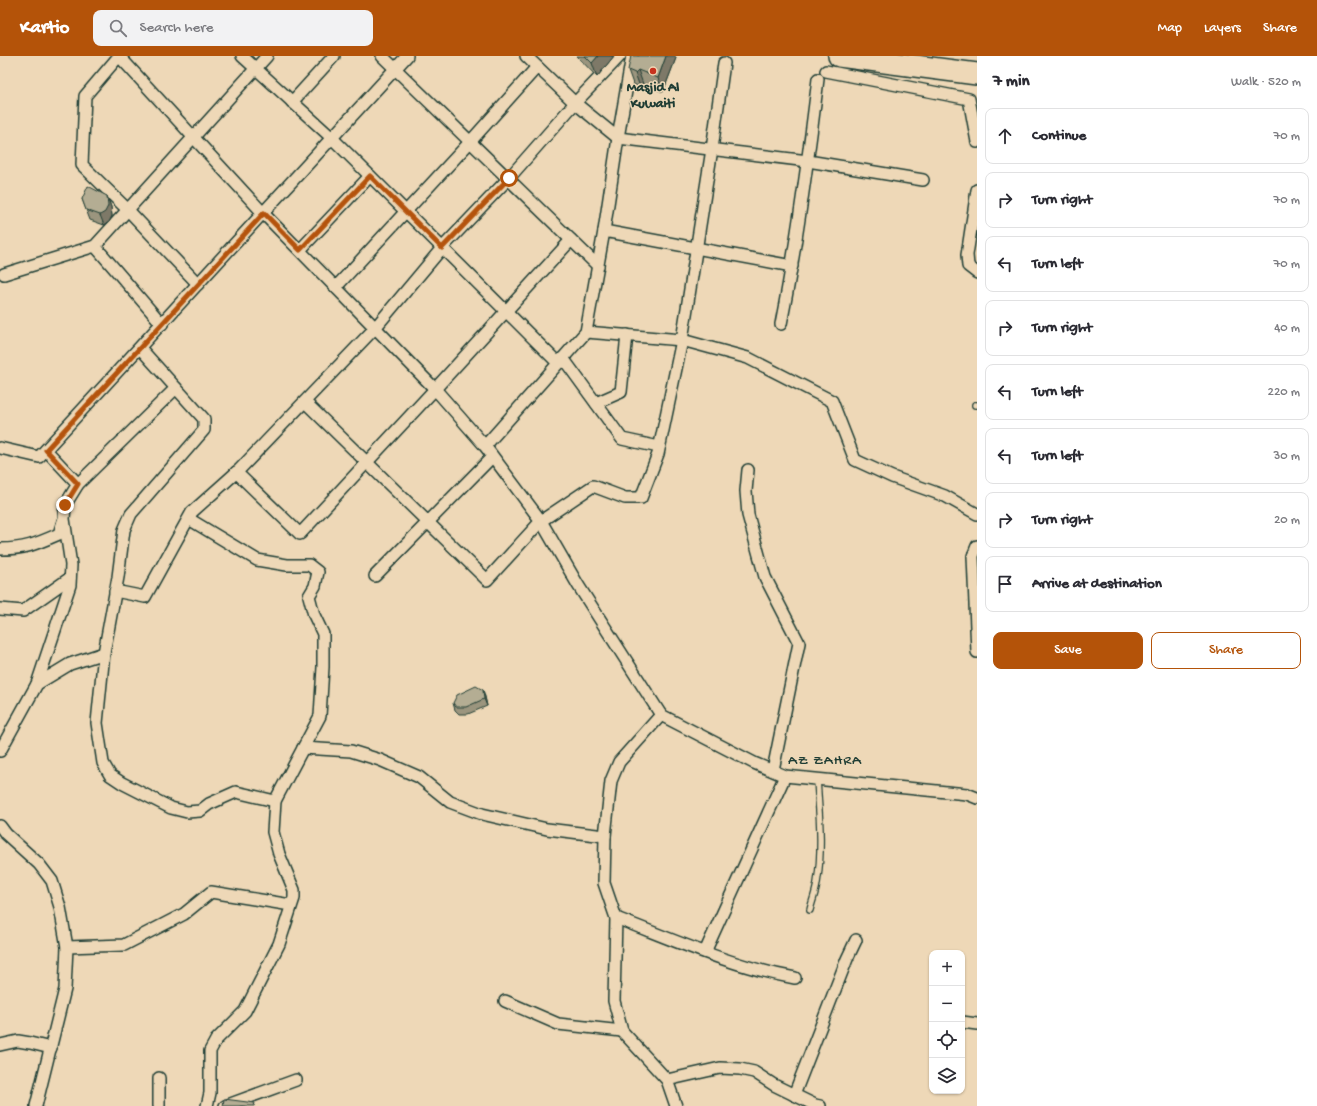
<!DOCTYPE html>
<html lang="en">
<head>
<meta charset="utf-8">
<style>
	:root { --surface:#fff; --page:#f2f2f3; --text:#2b2b33; --muted:#7c7c81; --line:#e1e1e2; --accent:#b45309 }
	body { margin:0; font-family:"Gochi Hand",sans-serif; background:var(--page); color:var(--text) }
	.controls { position:absolute; right:12px; bottom:12px; display:grid; overflow:hidden; border-radius:8px; box-shadow:0 1px 3px #0004 }
	.controls button { width:36px; height:36px; display:grid; place-items:center; padding:0; border:0; border-bottom:1px solid var(--line); background:var(--surface); color:var(--text); font:20px sans-serif }
	.stop { position:absolute; width:12px; height:12px; margin:-9px; border:3px solid #b45309; border-radius:50%; background:#fff }
	.stop.end { background:#b45309; border-color:#fff; box-shadow:0 1px 4px #0008 }
	.list { margin:0; padding:0; list-style:none }
	h2 { display:flex; justify-content:space-between; align-items:center; height:52px; margin:0; padding:0 16px; font-size:17px }
	h2 small { font-size:13px; font-weight:400; color:var(--muted) }
	.list li { display:grid; grid-template-columns:26px 1fr auto; gap:12px; align-items:center; box-sizing:border-box; height:56px; margin:0 8px 8px; padding:0 8px; border:1px solid var(--line); border-radius:8px }
	.list b { display:block; font-size:15px; white-space:nowrap }
	.list em { font-size:13px; font-style:normal; color:var(--muted) }
	.actions { display:flex; gap:8px; padding:12px 16px }
	.actions a { flex:1; padding:9px 0; border:1px solid var(--accent); border-radius:8px; text-align:center; font-size:14px; color:var(--accent) }
	.actions .main { background:var(--accent); color:#fff }
	.icon { flex:none; width:22px; height:22px; fill:none; stroke:currentColor; stroke-width:2; stroke-linecap:round; stroke-linejoin:round }
	.map { position:relative; flex:none; width:977px; height:1050px; overflow:hidden }
	header { display:flex; align-items:center; gap:24px; box-sizing:border-box; height:56px; padding:0 20px; background:var(--accent); color:#fff }
	header strong { font-size:19px }
	nav { display:flex; gap:22px; margin-inline-start:auto; font-size:14px }
	.search { width:280px; height:36px; background:var(--page); display:flex; align-items:center; gap:10px; box-sizing:border-box; padding:0 14px; border-radius:8px; color:var(--muted); font-size:15px }
	main { display:flex }
	aside { flex:1; background:var(--surface) }
	.map>svg:first-child { display:block }
	.lines { fill:none; stroke-linecap:round; stroke-linejoin:round }
	.lane-casing { stroke:#1f3d34; stroke-width:8 }
	.street-casing { stroke:#1f3d34; stroke-width:14 }
	.highway-casing { stroke:#1f3d34; stroke-width:24 }
	.lane { stroke:#eed8b7; stroke-width:5.5 }
	.street { stroke:#eed8b7; stroke-width:11 }
	.highway { stroke:#eed8b7; stroke-width:21 }
	.wall { fill:#9b957e; stroke:#1f3d34 }
	.shaded-wall { fill:#7e7967; stroke:#1f3d34 }
	.building { fill:#b4ad93; stroke:#1f3d34 }
	.route { stroke:#b45309; stroke-width:5 }
	.poi-dot { fill:#c8321e; stroke:#eed8b7; stroke-width:1.5 }
	.labels { text-anchor:middle; stroke-width:3; stroke-linejoin:round; paint-order:stroke }
	.poi-label { font-size:14px; font-weight:bold; fill:#1f3d34; stroke:#eed8b7 }
	.neighbourhood-label { font-size:15px; letter-spacing:1px; fill:#1f3d34; stroke:#eed8b7 }
</style>
</head>
<body>
<header>
<strong>Kartio</strong>
<div class="search"><svg class="icon" aria-label="search" viewBox="0 0 24 24"><circle cx="10" cy="10" r="6"/><path d="M15 15l6 6"/></svg>Search here</div>
<nav><a>Map</a><a>Layers</a><a>Share</a></nav>
</header>
<main>
<div class="map">
<svg width="977" height="1050" viewBox="0 0 977 1050">
	<rect width="100%" height="100%" fill="#eed8b7"/>
	<filter id="ink" filterUnits="userSpaceOnUse"><feTurbulence type="fractalNoise" baseFrequency=".025" numOctaves="2"/><feDisplacementMap in="SourceGraphic" scale="8" xChannelSelector="R" yChannelSelector="G"/><feConvolveMatrix kernelMatrix="1 2 1 2 8 2 1 2 1" color-interpolation-filters="sRGB"/></filter>
	<g filter="url(#ink)">
		<g class="lines">
			<g class="lane-casing">
				<g id="lane">
					<polyline points="975,349 977,349"/>
					<path d="M810,854C812,845 816,836 817,827C823,793 819,757 817,723"/>
				</g>
			</g>
			<g class="street-casing">
				<g id="street">
					<polyline points="242,0 332,82 558,307"/>
					<polyline points="382,0 598,210"/>
					<polyline points="526,0 575,47 618,82 808,105 923,124"/>
					<polyline points="826,15 969,43 977,86"/>
					<polyline points="292,46 334,0"/>
					<polyline points="977,134 967,199 968,210 977,217"/>
					<polyline points="604,175 792,210"/>
					<polyline points="95,190 162,268"/>
					<polyline points="300,194 370,120"/>
					<polyline points="4,218 95,190 267,0"/>
					<polyline points="198,228 128,154 82,109 85,40 119,0 263,157 435,333 485,390 541,465 578,529 661,659 754,707 785,720 967,738 977,742"/>
					<polyline points="336,231 470,86 537,11"/>
					<path d="M781,268C797,187 808,105 818,23"/>
					<polyline points="586,276 682,284 748,302 832,345 855,404 892,421 945,440 977,458"/>
					<polyline points="140,292 204,363 204,374 131,458 124,474 118,521 104,597 97,667 103,707 110,719 122,727 171,752 187,756 200,755 209,748 236,736 275,745"/>
					<polyline points="563,302 622,383 659,391"/>
					<polyline points="305,346 487,524 541,465 593,430 625,442 641,442 658,398 682,284 712,93 724,7"/>
					<polyline points="596,347 621,336 627,279"/>
					<polyline points="485,390 586,276 604,175 618,82 632,0"/>
					<polyline points="0,392 39,401 407,0"/>
					<polyline points="46,394 78,428"/>
					<polyline points="748,414 746,435 748,459 765,521 799,587 773,714"/>
					<polyline points="236,416 300,478 435,333 571,184"/>
					<polyline points="189,463 257,504 287,509 309,509 318,516 315,530 309,540 314,559 323,578 323,611 320,660 275,745 273,776 279,798 294,834 294,842 279,888 245,955 216,984 210,995 210,1037 207,1050"/>
					<polyline points="977,490 973,500 977,596"/>
					<path d="M0,493C25,493 36,488 59,478L63,465"/>
					<polyline points="375,520 492,401"/>
					<polyline points="115,535 145,541 192,456 239,414 375,272 442,192 509,122 575,47 620,0"/>
					<polyline points="0,553 23,555 70,522"/>
					<polyline points="37,628 70,529 71,509 64,463 65,449 78,428 176,332"/>
					<polyline points="661,659 619,706 611,725 605,780 604,827 616,862 614,945 622,975 667,1024 676,1050"/>
					<polyline points="303,692 351,695 380,704 419,721 450,746 482,758 547,773 605,780"/>
					<polyline points="0,695 37,628 70,608 104,597"/>
					<polyline points="0,770 6,778 39,808 52,825 60,851 67,891 65,933 36,1050"/>
					<path d="M616,862C674,884 733,911 795,922"/>
					<polyline points="67,891 124,889 184,858 211,836 291,849"/>
					<polyline points="705,896 785,720"/>
					<polyline points="505,945 558,968 622,975"/>
					<polyline points="962,966 977,968"/>
					<polyline points="0,989 18,985 30,987 51,992"/>
					<polyline points="159,1022 159,1050"/>
					<polyline points="667,1024 720,1012 740,1013 754,1016 774,1029 815,1049 820,1050"/>
					<polyline points="794,1039 847,903 856,884"/>
					<polyline points="225,1050 296,1024"/>
				</g>
			</g>
			<g class="highway-casing">
				<polyline id="highway" points="839,0 977,18"/>
			</g>
			<use href="#lane" class="lane"/>
			<use href="#street" class="street"/>
			<use href="#highway" class="highway"/>
		</g>
		<g class="wall">
			<polygon points="577,0 614,0 597,21"/>
			<polygon points="676,2 663,36 643,28 640,31 633,28 628,14"/>
			<polygon points="107,140 111,151 112,160 109,166 104,169 90,164 82,143"/>
			<polygon points="483,634 485,641 487,650 468,658 459,658 455,654 453,647"/>
		</g>
		<g class="shaded-wall">
			<polygon points="598,0 614,0 597,21 592,7"/>
			<polygon points="666,0 675,0 676,2 663,36 658,22"/>
			<polygon points="638,14 643,28 640,31 635,17"/>
			<polygon points="107,140 111,151 112,160 109,166 104,169 100,159"/>
			<polygon points="483,634 485,641 487,650 484,643"/>
		</g>
		<g class="building">
			<polygon points="585,0 598,0 592,7"/>
			<polygon points="631,0 666,0 658,22 638,14 635,17 628,14"/>
			<polygon points="88,130 107,140 108,150 105,156 100,159 86,154 82,143"/>
			<polygon points="476,630 483,634 484,643 466,651 456,651 453,647 457,639"/>
			<polygon points="224,1043 255,1047 254,1050 223,1050"/>
		</g>
	</g>
	<g class="lines" filter="url(#ink)">
		<polyline class="route" points="65,449 78,428 46,394 264,157 300,194 370,120 442,192 509,122"/>
	</g>
	<circle class="poi-dot" cx="653" cy="15" r="4"/>
	<g class="labels">
		<g class="poi-label">
			<text x="653" y="35">Masjid Al<tspan x="653" dy="16">Kuwaiti</tspan></text>
		</g>
		<g class="neighbourhood-label">
			<text x="825" y="708">AZ ZAHRA</text>
		</g>
	</g>
</svg>
<div class="controls">
<button>+</button>
<button>−</button>
<button><svg class="icon" aria-label="locate" viewBox="0 0 24 24"><circle cx="12" cy="12" r="6"/><path d="M12 2v4M12 18v4M2 12h4M18 12h4"/></svg></button>
<button><svg class="icon" aria-label="layers" viewBox="0 0 24 24"><path d="M12 4l9 5-9 5-9-5zM3 14l9 5 9-5"/></svg></button>
</div>
<div class="stop" style="left:509px;top:122px"></div>
<div class="stop end" style="left:65px;top:449px"></div>
</div>
<aside>
<h2>7 min<small>Walk · 520 m</small></h2>
<ul class="list">
<li><svg class="icon" aria-label="ahead" viewBox="0 0 24 24"><path d="M12 20V5M6 11l6-6 6 6"/></svg><div><b>Continue</b></div><em>70 m</em></li>
<li><svg class="icon" aria-label="right" viewBox="0 0 24 24"><path d="M7 20v-9h11M14 6l5 5-5 5"/></svg><div><b>Turn right</b></div><em>70 m</em></li>
<li><svg class="icon" aria-label="left" viewBox="0 0 24 24"><path d="M17 20v-9H6M10 6l-5 5 5 5"/></svg><div><b>Turn left</b></div><em>70 m</em></li>
<li><svg class="icon" aria-label="right" viewBox="0 0 24 24"><path d="M7 20v-9h11M14 6l5 5-5 5"/></svg><div><b>Turn right</b></div><em>40 m</em></li>
<li><svg class="icon" aria-label="left" viewBox="0 0 24 24"><path d="M17 20v-9H6M10 6l-5 5 5 5"/></svg><div><b>Turn left</b></div><em>220 m</em></li>
<li><svg class="icon" aria-label="left" viewBox="0 0 24 24"><path d="M17 20v-9H6M10 6l-5 5 5 5"/></svg><div><b>Turn left</b></div><em>30 m</em></li>
<li><svg class="icon" aria-label="right" viewBox="0 0 24 24"><path d="M7 20v-9h11M14 6l5 5-5 5"/></svg><div><b>Turn right</b></div><em>20 m</em></li>
<li><svg class="icon" aria-label="arrive" viewBox="0 0 24 24"><path d="M6 21V4h12l-3 4 3 4H6"/></svg><div><b>Arrive at destination</b></div></li>
</ul>
<div class="actions"><a class="main">Save</a><a>Share</a></div>
</aside>
</main>
</body>
</html>
